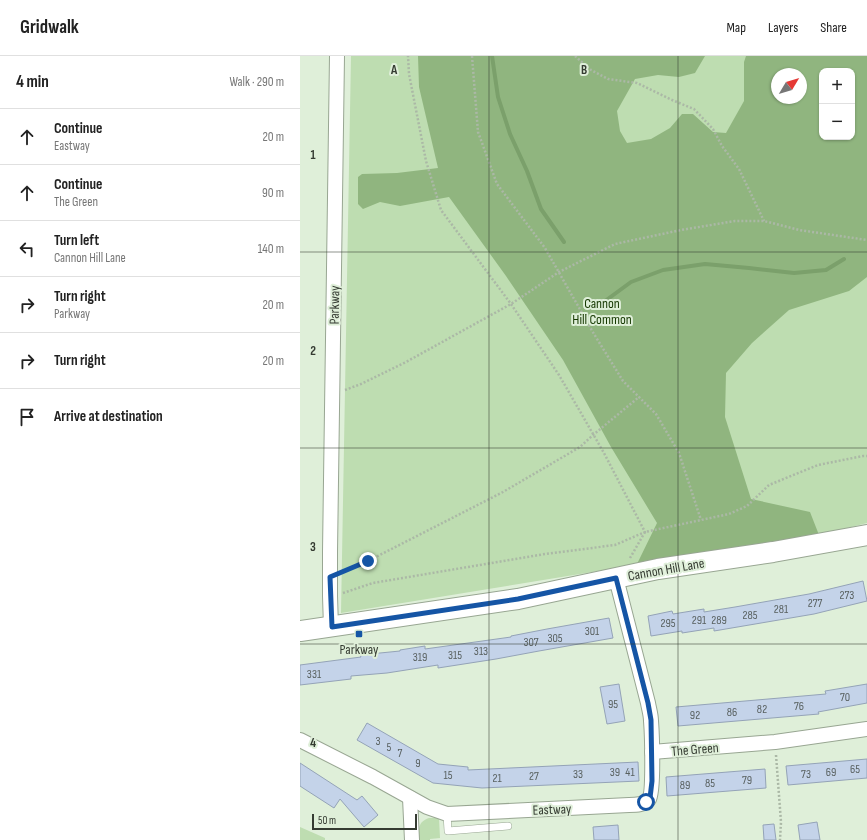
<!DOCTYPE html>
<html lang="en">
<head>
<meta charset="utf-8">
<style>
	:root { --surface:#fff; --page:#f6f6f6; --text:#222; --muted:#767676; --line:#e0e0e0 }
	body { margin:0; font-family:"Sofia Sans Condensed",sans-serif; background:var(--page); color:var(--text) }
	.controls { position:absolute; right:12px; top:12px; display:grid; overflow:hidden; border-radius:8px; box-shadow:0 1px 3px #0004 }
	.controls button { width:36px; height:36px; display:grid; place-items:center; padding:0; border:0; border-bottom:1px solid var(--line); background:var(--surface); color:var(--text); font:20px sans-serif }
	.compass { position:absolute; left:471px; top:12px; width:36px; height:36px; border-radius:50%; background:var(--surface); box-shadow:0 1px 3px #0004; rotate:52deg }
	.scale { position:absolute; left:12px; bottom:10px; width:105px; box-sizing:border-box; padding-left:4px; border:2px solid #353b32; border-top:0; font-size:11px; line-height:14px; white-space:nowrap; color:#353b32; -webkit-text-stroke:3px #dfefd9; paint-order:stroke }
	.stop { position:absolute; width:12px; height:12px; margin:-9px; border:3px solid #1555a5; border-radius:50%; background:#fff }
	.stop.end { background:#1555a5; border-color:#fff; box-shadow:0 1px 4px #0008 }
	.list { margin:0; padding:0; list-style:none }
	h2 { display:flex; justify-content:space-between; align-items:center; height:52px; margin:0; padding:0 16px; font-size:17px }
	h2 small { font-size:13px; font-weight:400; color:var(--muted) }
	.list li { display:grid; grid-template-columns:26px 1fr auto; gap:12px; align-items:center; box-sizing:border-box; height:56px; padding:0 16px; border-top:1px solid var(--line) }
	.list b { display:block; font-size:15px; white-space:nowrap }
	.list p { margin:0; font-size:13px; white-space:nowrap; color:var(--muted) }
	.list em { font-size:13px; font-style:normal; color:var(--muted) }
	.icon { flex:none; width:22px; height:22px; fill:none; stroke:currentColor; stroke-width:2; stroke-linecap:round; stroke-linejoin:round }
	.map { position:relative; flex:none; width:567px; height:784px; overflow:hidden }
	header { display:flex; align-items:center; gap:24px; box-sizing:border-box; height:56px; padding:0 20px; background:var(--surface); border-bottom:1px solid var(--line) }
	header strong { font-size:19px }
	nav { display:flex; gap:22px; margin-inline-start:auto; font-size:14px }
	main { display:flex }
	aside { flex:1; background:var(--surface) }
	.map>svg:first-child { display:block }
	.green { fill:#beddb1; fill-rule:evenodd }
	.forest { fill:#90b57f; fill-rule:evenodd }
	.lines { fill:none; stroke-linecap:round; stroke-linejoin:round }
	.stream { stroke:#7ba06b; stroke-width:4 }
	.building { fill:#c4d3e9; stroke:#94a3b7 }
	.lane-casing { stroke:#98a692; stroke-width:8 }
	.street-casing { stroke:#98a692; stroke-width:16 }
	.secondary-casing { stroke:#98a692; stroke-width:22 }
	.path { stroke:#abb8a6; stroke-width:2.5; stroke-dasharray:2 2; stroke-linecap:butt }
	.lane { stroke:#fff; stroke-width:7 }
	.street { stroke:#fff; stroke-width:14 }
	.secondary { stroke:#fff; stroke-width:20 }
	.route { stroke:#1555a5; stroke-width:5 }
	.grid { fill:none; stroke:#353b32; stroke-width:1; stroke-opacity:0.55 }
	.poi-dot { fill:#1555a5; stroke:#dfefd9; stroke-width:1.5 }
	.labels { text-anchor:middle; stroke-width:4; stroke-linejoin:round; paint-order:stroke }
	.number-label { font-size:12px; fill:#596160 }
	.park-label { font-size:14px; fill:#153800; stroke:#dfefd9 }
	.street-label { font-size:14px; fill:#353b32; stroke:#dfefd9 }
	.poi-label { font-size:14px; fill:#353b32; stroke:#dfefd9 }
	.grid-label { font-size:13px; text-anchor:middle; font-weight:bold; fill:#353b32; stroke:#dfefd9; stroke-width:4; stroke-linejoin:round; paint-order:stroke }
</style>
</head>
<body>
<header>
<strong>Gridwalk</strong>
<nav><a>Map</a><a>Layers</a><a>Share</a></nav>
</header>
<main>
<aside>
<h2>4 min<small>Walk · 290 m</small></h2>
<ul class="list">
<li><svg class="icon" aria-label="ahead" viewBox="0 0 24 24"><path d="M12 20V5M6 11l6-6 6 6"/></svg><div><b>Continue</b><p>Eastway</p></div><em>20 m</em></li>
<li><svg class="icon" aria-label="ahead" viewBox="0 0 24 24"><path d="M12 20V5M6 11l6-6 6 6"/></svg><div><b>Continue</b><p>The Green</p></div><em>90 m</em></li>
<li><svg class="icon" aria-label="left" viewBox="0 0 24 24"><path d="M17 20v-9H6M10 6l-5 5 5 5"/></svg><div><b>Turn left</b><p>Cannon Hill Lane</p></div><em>140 m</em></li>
<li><svg class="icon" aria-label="right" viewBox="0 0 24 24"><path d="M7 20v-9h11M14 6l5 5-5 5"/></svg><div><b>Turn right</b><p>Parkway</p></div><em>20 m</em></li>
<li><svg class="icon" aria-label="right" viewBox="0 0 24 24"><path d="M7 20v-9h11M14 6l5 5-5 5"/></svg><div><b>Turn right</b></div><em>20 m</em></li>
<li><svg class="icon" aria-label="arrive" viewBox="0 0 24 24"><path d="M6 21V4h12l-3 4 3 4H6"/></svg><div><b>Arrive at destination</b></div></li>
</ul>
</aside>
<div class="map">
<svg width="567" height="784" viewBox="0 0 567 784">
	<rect width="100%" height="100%" fill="#dfefd9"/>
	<g class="green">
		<path d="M51,0H567V467L519,479L41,557ZM522,15H552V81H522ZM477,18H501V42H477Z"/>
		<path d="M129,762H139L140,782L130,783V784H119C119,774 117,766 129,762Z"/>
		<polygon points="0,771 25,782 25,784 0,784"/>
	</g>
	<path class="forest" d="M118,0H405L395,17L379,21L358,19L335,23L317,55L320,75L327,87L351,83L370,72L382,58H393L413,76L426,77L444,45V6L446,0H567V221L549,235L489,254L452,287L426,317L425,361L451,443L510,456L519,479L337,508L357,467L311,391L263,304L206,220L149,141L100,150L80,146L63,153L58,148V121L62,118L97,117L138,112L119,31ZM522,15H552V81H522ZM477,18H501V42H477Z"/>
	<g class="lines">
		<g class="stream">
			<polyline points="192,0 198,41 210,78 227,115 241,153 264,186"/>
			<polyline points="301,248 331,226 363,214 405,208 449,212 494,217 526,214 544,203"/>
		</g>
	</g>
	<g class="building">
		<polygon points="563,525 567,545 514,558 414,575 414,572 382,577 382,575 351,580 348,560 372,555 373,558 404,553 404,556 435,551 509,538"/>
		<polygon points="309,562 313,582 239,595 196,603 138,612 138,609 87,617 51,620 51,623 0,629 0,609 61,601 60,599 100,595 100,594 125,590 125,593 211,581 211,580 247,573"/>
		<polygon points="319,628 325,665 307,668 300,631"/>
		<polygon points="567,628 567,647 518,656 519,658 378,670 376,651 526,638 525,635"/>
		<polygon points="67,667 138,708 168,711 168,714 338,706 339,725 182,732 133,727 57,684"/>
		<polygon points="567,703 567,722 488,729 486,710"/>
		<polygon points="0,707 57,744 62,740 78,759 64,771 40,743 34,752 3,732 0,730"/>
		<polygon points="465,713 466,732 367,740 366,721"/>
		<polygon points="517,766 520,784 500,784 498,769"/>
		<polygon points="474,768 476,784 464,784 463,769"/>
		<polygon points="318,769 319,784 294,784 293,771"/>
	</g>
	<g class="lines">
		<g class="lane-casing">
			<polyline id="lane" points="147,758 148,775 208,770"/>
		</g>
		<g class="street-casing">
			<g id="street">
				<polyline points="31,571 30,540 30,496 37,0"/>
				<path d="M0,684L73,721L127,751L147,758L329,749C336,749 345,749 349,743C354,736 352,677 351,665C351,659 349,653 348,647L316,522"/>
				<polyline points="352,696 475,686 567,673"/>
				<polyline points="110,742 112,784"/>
			</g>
		</g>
		<g class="secondary-casing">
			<polyline id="secondary" points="0,575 218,543 358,513 473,496 567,479"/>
		</g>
		<g class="path">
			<polyline points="172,0 178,76 197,128 245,192 294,278 323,325 356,358 379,397 401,464"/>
			<polyline points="275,0 291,14 308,23 337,27 372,44 394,53 413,73 422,90 439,113 464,165"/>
			<polyline points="45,334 61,328 106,306 211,248 259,216 315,188 381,174 435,165 464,165 499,174 567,184"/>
			<polyline points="330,502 345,476 429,458 447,450 469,429 518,409 563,400 567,400"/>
			<polyline points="44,515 68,505 203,436 280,391 293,379 339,341"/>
			<polyline points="43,537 73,527 245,498 315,489 345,476 304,397 259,319 211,248 141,154 126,105 109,18 108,0"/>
			<polyline points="476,699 481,766 480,784"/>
		</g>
		<use href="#lane" class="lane"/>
		<use href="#street" class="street"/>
		<use href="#secondary" class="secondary"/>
	</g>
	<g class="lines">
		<polyline class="route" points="68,505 30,521 32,571 218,543 316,522 348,647 351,664 352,725 350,742 346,746"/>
	</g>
	<path class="grid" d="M189,0V784M378,0V784M0,196H567M0,392H567M0,588H567"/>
	<rect class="poi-dot" x="55" y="574" width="8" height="8" rx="2"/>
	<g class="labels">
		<g class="number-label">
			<text x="547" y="543">273</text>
			<text x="515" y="551">277</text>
			<text x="481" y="557">281</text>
			<text x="450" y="563">285</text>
			<text x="399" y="568">291</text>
			<text x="419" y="568">289</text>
			<text x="368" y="571">295</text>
			<text x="292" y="579">301</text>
			<text x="255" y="586">305</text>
			<text x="231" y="590">307</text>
			<text x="181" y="599">313</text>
			<text x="155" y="603">315</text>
			<text x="120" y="605">319</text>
			<text x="14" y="622">331</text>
			<text x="545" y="645">70</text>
			<text x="313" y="652">95</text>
			<text x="499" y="654">76</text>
			<text x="462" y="657">82</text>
			<text x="432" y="660">86</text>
			<text x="395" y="663">92</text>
			<text x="78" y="689">3</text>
			<text x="89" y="695">5</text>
			<text x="100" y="701">7</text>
			<text x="118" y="711">9</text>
			<text x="555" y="717">65</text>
			<text x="315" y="720">39</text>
			<text x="330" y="720">41</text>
			<text x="531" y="720">69</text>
			<text x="278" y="722">33</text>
			<text x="506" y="722">73</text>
			<text x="148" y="723">15</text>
			<text x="234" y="724">27</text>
			<text x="197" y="726">21</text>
			<text x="447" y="728">79</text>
			<text x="410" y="731">85</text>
			<text x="385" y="733">89</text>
		</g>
		<g class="park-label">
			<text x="302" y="252">Cannon<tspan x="302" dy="16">Hill Common</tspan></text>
		</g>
		<g class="street-label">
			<text transform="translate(34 249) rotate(-89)" y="5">Parkway</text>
			<text transform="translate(366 513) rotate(-10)" y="5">Cannon Hill Lane</text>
			<text transform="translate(395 693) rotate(-5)" y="5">The Green</text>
			<text transform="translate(252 753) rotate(-2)" y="5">Eastway</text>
		</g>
		<g class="poi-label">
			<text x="59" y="598">Parkway</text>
		</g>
	</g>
	<g class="grid-label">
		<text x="94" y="18">A</text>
		<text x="284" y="18">B</text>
		<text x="13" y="103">1</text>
		<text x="13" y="299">2</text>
		<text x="13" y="495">3</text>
		<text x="13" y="691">4</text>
	</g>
</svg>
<div class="controls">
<button>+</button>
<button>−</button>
</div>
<svg class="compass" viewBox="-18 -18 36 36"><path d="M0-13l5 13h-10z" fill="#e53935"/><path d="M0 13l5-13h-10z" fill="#767676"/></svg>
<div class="scale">50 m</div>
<div class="stop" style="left:346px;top:746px"></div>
<div class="stop end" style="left:68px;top:505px"></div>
</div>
</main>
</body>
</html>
